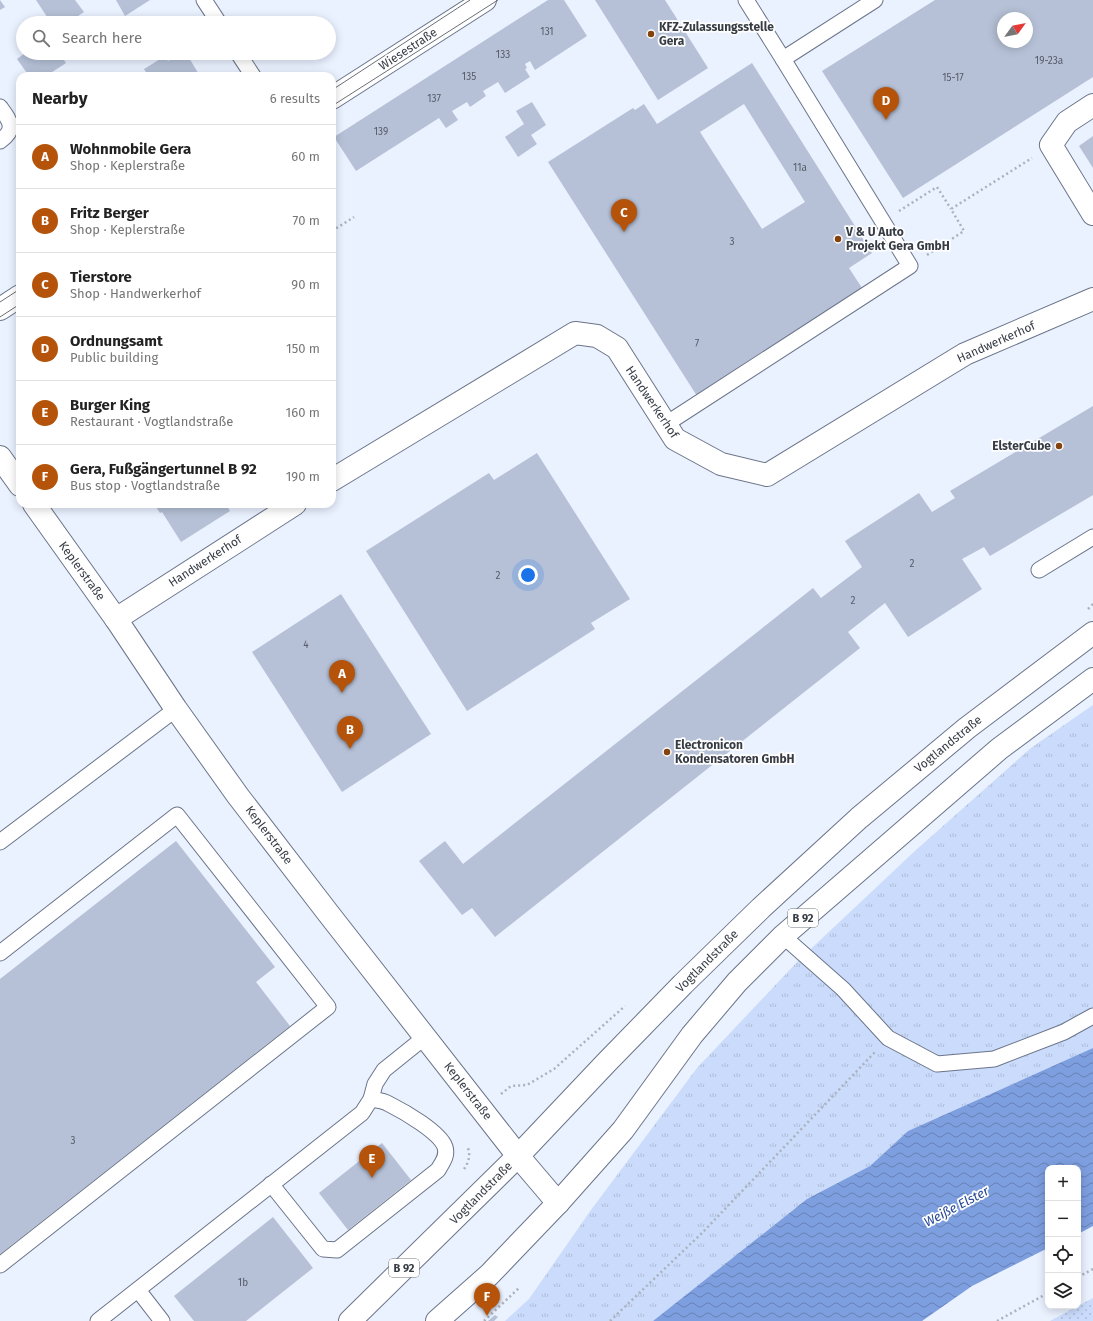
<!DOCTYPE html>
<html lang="en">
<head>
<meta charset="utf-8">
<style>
	:root { --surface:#fff; --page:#f2f2f2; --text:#222; --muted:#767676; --line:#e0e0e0; --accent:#b45309 }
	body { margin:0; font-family:"Fira Sans",sans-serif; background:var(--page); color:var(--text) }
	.controls { position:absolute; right:12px; bottom:12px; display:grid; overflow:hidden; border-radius:8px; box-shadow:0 2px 10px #0003 }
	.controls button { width:36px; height:36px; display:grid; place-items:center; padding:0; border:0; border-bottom:1px solid var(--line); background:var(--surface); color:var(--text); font:20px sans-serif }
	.compass { position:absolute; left:997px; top:12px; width:36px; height:36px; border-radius:50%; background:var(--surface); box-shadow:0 2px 10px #0003; rotate:57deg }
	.you { position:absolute; left:528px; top:575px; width:14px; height:14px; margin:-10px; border:3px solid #fff; border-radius:50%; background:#1a73e8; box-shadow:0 0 0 6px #1a73e833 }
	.badge { display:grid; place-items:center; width:26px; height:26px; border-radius:50%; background:var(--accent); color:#fff; font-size:13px; font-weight:700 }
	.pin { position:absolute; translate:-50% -33px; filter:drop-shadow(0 1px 2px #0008) }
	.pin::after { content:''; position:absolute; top:21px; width:14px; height:12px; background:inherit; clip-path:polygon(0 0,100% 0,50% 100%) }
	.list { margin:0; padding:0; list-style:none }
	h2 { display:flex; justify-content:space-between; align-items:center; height:52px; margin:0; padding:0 16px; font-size:17px }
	h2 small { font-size:13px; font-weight:400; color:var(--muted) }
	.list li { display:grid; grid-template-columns:26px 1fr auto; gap:12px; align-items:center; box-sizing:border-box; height:64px; padding:0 16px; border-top:1px solid var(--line) }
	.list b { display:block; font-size:15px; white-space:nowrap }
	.list p { margin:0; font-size:13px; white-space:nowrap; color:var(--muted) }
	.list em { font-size:13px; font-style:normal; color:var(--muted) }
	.icon { flex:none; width:22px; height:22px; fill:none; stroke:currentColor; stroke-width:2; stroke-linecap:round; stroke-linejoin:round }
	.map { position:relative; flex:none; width:1093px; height:1321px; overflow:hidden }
	.search { position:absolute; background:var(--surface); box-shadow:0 2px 10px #0003; left:16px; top:16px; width:320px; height:44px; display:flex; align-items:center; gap:10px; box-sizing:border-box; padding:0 14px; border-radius:22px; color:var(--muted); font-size:15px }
	.panel { position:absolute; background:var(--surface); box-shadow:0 2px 10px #0003; left:16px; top:72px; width:320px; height:436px; border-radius:12px }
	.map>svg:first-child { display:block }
	.grass { fill:url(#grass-tufts) }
	.garden { fill:url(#garden-dots) }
	.water { fill:url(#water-waves) }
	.building { fill:#b6c1d7; fill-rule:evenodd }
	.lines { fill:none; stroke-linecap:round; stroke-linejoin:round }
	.lane-casing { stroke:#6b7589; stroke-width:17 }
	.street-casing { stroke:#6b7589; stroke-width:24 }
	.secondary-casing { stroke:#6b7589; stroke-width:24 }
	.primary-casing { stroke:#6b7589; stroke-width:24 }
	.path { stroke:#abb2be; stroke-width:2.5; stroke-dasharray:2 3; stroke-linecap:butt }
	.lane { stroke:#fff; stroke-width:15 }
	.street { stroke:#fff; stroke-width:22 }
	.secondary { stroke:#fff; stroke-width:22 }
	.primary { stroke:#fff; stroke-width:22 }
	.tram { stroke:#696f79; stroke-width:1 }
	.poi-dot { fill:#84430d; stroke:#fefefe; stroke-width:1.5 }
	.labels { text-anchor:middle; stroke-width:3.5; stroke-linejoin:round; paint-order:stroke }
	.number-label { font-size:10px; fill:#565c69 }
	.shield { fill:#fefefe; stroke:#72767c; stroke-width:1 }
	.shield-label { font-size:11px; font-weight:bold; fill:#363b44 }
	.poi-label { font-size:12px; font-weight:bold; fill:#363b44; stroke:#fefefe; text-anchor:start }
	.street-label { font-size:12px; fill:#363b44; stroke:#fefefe }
	.water-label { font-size:13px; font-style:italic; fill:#264896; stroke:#fefefe }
</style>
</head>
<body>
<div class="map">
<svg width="1093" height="1321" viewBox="0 0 1093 1321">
	<defs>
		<pattern id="grass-tufts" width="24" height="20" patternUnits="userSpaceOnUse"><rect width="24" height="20" fill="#cadbfb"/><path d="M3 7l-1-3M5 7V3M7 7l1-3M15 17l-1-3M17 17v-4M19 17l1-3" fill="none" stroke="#aebdd8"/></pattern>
		<pattern id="garden-dots" width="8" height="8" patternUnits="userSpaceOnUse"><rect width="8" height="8" fill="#cadbfb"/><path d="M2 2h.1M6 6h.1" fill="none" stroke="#aebdd8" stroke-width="1.8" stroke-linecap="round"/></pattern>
		<pattern id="water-waves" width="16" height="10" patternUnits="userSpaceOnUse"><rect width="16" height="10" fill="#7d9edf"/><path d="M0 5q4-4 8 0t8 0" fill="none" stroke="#6782b6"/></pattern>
	</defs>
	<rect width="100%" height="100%" fill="#eaf1ff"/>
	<polygon class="grass" points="1093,705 1093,1048 908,1131 870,1166 807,1199 653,1321 505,1321 529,1299 591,1210 697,1068 799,960 916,850 1031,748"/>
	<polygon class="garden" points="1093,1298 1093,1321 1050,1321"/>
	<polygon class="water" points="1093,1048 1093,1226 1078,1234 1078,1168 1048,1168 1048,1248 972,1286 922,1321 653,1321 807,1199 870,1166 908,1131"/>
	<g class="building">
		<polygon points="0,0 5,7 0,10"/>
		<polygon points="36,0 75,0 84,12 68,23 51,23"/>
		<polygon points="116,0 150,0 125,16"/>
		<polygon points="548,0 564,0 587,36 535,70 530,61 525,64 527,68 525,69 530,77 505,93 498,82 483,91 486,96 470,107 467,102 452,111 458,120 446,128 439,118 356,171 334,137"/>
		<polygon points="595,0 665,0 708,68 658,100"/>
		<path d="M935,0H1093V77L903,198L822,71ZM1003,18H1027V42H1003Z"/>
		<polygon points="25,53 59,53 66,63 46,76 29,76 17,59"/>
		<polygon points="180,53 186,53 200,76 143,76 147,74 144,69 165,56 168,61"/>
		<path d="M752,63L872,253L849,268L862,288L697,396L548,162L633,108L635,110L644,104L657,124ZM744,104L805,202L762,229L700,132Z"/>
		<polygon points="532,102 546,125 531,135 537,144 518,157 505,137 524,124 516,111"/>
		<polygon points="1093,136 1093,168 1079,146"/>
		<polygon points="1093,406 1093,495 990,556 984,547 962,559 982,589 908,637 885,603 848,632 860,648 495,937 472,908 462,915 419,861 445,841 463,864 813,588 821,598 862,567 845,541 919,493 932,512 955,498 950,491"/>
		<polygon points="537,453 630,599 591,623 595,629 467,711 366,551 489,473 494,480"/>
		<polygon points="154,504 226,504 230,511 181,542 162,512 160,513"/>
		<polygon points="341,594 431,734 342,792 252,652"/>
		<polygon points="176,841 275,967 256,982 290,1026 0,1254 0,979"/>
		<polygon points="382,1143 411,1180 348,1230 319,1193"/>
		<polygon points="273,1217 313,1268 246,1321 194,1321 174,1296"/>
		<polygon points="495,1315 498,1317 494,1321 488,1321"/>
	</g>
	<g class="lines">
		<g class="lane-casing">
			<g id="lane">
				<polyline points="204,0 219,23"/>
				<polyline points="746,0 783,59 875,0"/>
				<polyline points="238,53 253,76"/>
				<path d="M0,107C10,121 17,129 0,141"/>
				<polyline points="666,424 910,266 783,59"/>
				<polyline points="1039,570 1093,537"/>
				<polyline points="0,842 176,709"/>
				<polyline points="783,936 843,989 888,1038 937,1064 994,1059 1064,1032 1093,1016"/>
				<polyline points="0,953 177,815 328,1007 0,1265"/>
				<path d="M271,1184L323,1249L337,1250L438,1170C442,1163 448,1156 445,1147C440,1132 403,1111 389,1104C384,1101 377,1100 371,1099"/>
				<polyline points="138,1290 162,1321"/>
				<polyline points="98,1321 362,1113 371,1099 375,1084 384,1070 425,1037"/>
			</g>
		</g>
		<g class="street-casing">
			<g id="street">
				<polyline points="1093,105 1067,122 1051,145 1093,214"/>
				<polyline points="332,480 575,333 597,336 617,348 675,439 721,464 767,475 965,354 1093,299"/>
				<polyline points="116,619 295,504"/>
			</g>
		</g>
		<g class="secondary-casing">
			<g id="secondary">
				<polyline points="332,98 485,0"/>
				<polyline points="0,309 20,296"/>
				<polyline points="0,457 20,485"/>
				<polyline points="34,504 116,619 176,709 238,796 328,913 518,1156"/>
			</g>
		</g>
		<g class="primary-casing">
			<g id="primary">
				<polyline points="518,1156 558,1203"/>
				<polyline points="350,1321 518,1156 606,1063 683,984 761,908 859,818 967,728 1093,633"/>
				<polyline points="437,1321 489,1275 558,1203 623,1130 692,1035 737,982 783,936 999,749 1093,679"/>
			</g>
		</g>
		<g class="path">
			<polyline points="899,211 937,187 951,209"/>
			<polyline points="332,231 354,217"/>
			<polyline points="927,255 964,231 951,209 1032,158"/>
			<polyline points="1088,609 1093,604"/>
			<polyline points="501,1094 511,1086 527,1085 554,1069 625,1006"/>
			<path d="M464,1169C469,1162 471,1154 467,1146"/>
			<polyline points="1078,1277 1093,1269"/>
			<polyline points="484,1321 520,1287"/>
			<polyline points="610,1321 702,1233 875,1052"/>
			<polyline points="997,1321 1048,1293"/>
		</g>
		<use href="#lane" class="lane"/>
		<use href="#street" class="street"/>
		<use href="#secondary" class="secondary"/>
		<use href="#primary" class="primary"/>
		<g class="tram">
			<polyline points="332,90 470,0"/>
			<polyline points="332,106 498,0"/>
			<polyline points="0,302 20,289"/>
			<polyline points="0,317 20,304"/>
		</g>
	</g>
	<g class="poi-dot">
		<circle cx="651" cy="34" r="4"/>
		<circle cx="838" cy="239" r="4"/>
		<circle cx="1059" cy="446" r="4"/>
		<circle cx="667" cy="752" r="4"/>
	</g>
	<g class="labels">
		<g class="number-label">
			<text x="547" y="35">131</text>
			<text x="503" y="58">133</text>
			<text x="1049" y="64">19-23a</text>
			<text x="469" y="80">135</text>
			<text x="953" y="81">15-17</text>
			<text x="434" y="102">137</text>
			<text x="381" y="135">139</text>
			<text x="800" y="171">11a</text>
			<text x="732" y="245">3</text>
			<text x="697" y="347">7</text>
			<text x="912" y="567">2</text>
			<text x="498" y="579">2</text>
			<text x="853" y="604">2</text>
			<text x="306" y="648">4</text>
			<text x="73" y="1144">3</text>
			<text x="243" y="1286">1b</text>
		</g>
		<g class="shield">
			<rect x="788" y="909" width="30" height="18" rx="3"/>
			<rect x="389" y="1259" width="30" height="18" rx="3"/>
		</g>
		<g class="shield-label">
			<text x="803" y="922">B 92</text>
			<text x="404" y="1272">B 92</text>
		</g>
		<g class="poi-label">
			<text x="659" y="31">KFZ-Zulassungsstelle<tspan x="659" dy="14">Gera</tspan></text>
			<text x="846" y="236">V &amp; U Auto<tspan x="846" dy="14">Projekt Gera GmbH</tspan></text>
			<text x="1051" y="450" text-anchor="end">ElsterCube</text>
			<text x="675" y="749">Electronicon<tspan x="675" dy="14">Kondensatoren GmbH</tspan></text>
		</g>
		<g class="street-label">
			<text transform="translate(408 49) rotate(-33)" y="4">Wiesestraße</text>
			<text transform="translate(996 342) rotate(-24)" y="4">Handwerkerhof</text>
			<text transform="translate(652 402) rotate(56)" y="4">Handwerkerhof</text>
			<text transform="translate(205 561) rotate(-33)" y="4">Handwerkerhof</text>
			<text transform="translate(82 571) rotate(54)" y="4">Keplerstraße</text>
			<text transform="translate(948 744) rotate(-39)" y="4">Vogtlandstraße</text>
			<text transform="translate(269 835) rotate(53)" y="4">Keplerstraße</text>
			<text transform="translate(707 961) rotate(-45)" y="4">Vogtlandstraße</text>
			<text transform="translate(468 1091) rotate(52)" y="4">Keplerstraße</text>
			<text transform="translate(481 1193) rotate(-45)" y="4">Vogtlandstraße</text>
		</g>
		<g class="water-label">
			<text transform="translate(956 1206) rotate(-28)" y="5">Weiße Elster</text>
		</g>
	</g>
</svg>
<div class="controls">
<button>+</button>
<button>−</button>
<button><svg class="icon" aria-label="locate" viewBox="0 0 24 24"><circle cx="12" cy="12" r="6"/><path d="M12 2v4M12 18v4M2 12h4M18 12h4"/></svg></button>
<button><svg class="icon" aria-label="layers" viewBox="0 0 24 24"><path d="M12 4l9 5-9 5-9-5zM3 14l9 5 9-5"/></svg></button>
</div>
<svg class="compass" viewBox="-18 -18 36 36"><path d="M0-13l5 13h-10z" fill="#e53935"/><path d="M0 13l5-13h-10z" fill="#767676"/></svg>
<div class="you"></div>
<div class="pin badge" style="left:342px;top:693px">A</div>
<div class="pin badge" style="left:350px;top:749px">B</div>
<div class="pin badge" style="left:624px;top:232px">C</div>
<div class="pin badge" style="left:886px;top:120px">D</div>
<div class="pin badge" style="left:372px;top:1178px">E</div>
<div class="pin badge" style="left:487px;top:1316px">F</div>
<div class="search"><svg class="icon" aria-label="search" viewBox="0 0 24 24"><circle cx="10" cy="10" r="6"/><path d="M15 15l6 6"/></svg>Search here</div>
<section class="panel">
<h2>Nearby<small>6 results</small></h2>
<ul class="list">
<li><span class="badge">A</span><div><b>Wohnmobile Gera</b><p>Shop · Keplerstraße</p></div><em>60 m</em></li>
<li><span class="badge">B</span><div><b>Fritz Berger</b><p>Shop · Keplerstraße</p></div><em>70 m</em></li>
<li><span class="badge">C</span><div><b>Tierstore</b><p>Shop · Handwerkerhof</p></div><em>90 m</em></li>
<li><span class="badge">D</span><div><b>Ordnungsamt</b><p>Public building</p></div><em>150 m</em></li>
<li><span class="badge">E</span><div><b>Burger King</b><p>Restaurant · Vogtlandstraße</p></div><em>160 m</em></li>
<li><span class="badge">F</span><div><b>Gera, Fußgängertunnel B 92</b><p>Bus stop · Vogtlandstraße</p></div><em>190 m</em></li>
</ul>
</section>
</div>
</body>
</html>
